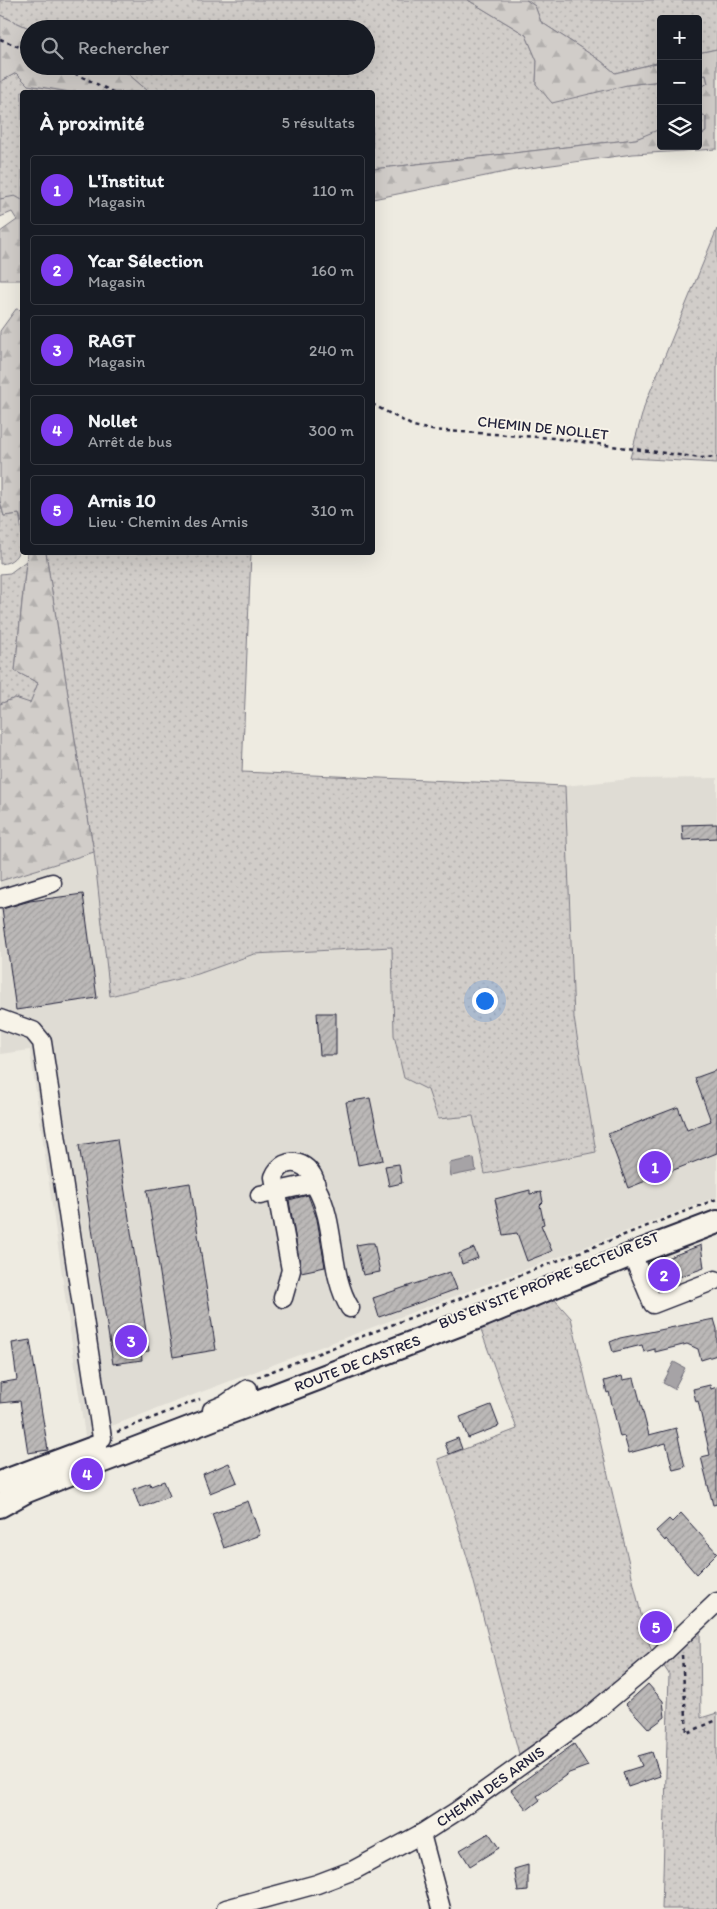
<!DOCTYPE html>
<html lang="fr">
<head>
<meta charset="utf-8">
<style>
	:root { --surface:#171b24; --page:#20242c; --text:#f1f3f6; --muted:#9ea1a6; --line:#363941; --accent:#7c3aed }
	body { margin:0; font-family:Itim,sans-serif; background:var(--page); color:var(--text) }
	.controls { position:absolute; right:15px; top:15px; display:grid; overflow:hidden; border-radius:5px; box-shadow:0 5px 20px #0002 }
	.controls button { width:45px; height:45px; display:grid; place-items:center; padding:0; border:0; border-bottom:1px solid var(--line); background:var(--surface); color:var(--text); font:25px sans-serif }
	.you { position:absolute; left:484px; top:1000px; width:18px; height:18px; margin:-12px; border:4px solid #fff; border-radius:50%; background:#1a73e8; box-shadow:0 0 0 8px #1a73e833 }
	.badge { display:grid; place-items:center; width:32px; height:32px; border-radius:50%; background:var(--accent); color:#fff; font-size:16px; font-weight:700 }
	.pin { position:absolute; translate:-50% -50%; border:2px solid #fff; box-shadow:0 1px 5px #0006 }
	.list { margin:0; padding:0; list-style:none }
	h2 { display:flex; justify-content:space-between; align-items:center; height:65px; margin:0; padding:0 20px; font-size:21px }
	h2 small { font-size:16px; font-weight:400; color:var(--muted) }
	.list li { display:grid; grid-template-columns:32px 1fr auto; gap:15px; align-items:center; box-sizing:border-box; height:70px; margin:0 10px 10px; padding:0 10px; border:1px solid var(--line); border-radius:5px }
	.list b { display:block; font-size:19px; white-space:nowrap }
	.list p { margin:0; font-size:16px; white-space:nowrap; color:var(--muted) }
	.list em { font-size:16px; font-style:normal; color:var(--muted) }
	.icon { flex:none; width:28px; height:28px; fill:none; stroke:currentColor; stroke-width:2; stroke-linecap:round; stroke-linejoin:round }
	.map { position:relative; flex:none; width:717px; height:1909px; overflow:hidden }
	.search { position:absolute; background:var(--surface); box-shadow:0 5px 20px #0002; left:20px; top:20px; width:355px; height:55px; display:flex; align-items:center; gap:12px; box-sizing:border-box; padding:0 18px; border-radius:28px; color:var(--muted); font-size:19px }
	.panel { position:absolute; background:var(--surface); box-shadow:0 5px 20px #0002; left:20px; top:90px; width:355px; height:465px; border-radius:5px }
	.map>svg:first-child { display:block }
	.built { fill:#dfdcd4 }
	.grass { fill:url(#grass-dots); stroke:#7a7882 }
	.forest { fill:url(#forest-firs); stroke:#7a7882 }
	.water { fill:#a6a3a6; stroke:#716f7b }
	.building { fill:url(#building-hatch); stroke:#22223b }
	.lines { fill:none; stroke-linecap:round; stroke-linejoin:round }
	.minor-casing { stroke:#22223b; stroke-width:21 }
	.major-casing { stroke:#22223b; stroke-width:26 }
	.path { stroke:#22223b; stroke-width:2.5; stroke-dasharray:4 4; stroke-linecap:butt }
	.minor { stroke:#f7f3e8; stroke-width:18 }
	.major { stroke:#f7f3e8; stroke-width:22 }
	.labels { text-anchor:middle; stroke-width:4; stroke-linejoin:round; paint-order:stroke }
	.street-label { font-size:15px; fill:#22223b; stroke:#f7f3e8 }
</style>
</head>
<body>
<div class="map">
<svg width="717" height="1909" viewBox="0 0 717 1909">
	<defs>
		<pattern id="grass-dots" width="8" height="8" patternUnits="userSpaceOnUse" patternTransform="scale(1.25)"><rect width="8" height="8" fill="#d1cdc9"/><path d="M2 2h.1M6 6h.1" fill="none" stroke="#b3b0ae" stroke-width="1.8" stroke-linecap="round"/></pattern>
		<pattern id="forest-firs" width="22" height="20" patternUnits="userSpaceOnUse" patternTransform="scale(1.25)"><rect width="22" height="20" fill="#d1cdc9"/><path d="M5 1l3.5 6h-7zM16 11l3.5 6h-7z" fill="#b3b0ae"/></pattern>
		<pattern id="building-hatch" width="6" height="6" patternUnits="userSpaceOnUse" patternTransform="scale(1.25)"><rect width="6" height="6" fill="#bbb8b7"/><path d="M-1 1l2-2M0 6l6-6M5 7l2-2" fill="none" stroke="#a09e9e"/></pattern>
	</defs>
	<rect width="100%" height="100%" fill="#eeebe1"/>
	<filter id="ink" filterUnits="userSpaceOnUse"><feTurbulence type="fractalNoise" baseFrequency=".02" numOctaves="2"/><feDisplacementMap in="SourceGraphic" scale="10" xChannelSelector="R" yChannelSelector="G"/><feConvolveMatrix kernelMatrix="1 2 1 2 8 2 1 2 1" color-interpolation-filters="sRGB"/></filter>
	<g filter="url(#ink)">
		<polygon class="built" points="717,778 717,1197 85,1436 30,1050 0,1054 0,881 94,852 111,996 198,974 254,954 392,947 394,1035 428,1090 474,1115 485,1174 596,1152 574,1018 565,786 630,779"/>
		<g class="grass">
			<polygon points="0,0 468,0 526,35 537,61 536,84 627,85 661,81 661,130 636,139 373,169 372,92 149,92 127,73 113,66 366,66 366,29 31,29 0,15"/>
			<polygon points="526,0 717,0 717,49 698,53 698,19 661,19 661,62 615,73 601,61 541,22 535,6"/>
			<polygon points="16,73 28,85 70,92 22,92 22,200 15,197 0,199 0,82"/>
			<polygon points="706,75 708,84 698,89 698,76"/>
			<polygon points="698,111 706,117 706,132 698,137"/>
			<polygon points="717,229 717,463 630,458 645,404"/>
			<path d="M0,501L4,516L19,514C23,532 26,562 0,564Z"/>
			<polygon points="46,553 251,553 242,772 565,786 574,1018 596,1152 485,1174 473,1116 438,1119 428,1090 404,1078 394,1035 392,947 254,954 198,974 110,996 94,852 80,772"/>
			<polygon points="26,561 15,671 38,683 30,704 15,698 0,704 0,574 10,573"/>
			<path d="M555,1300L571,1318L645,1631L652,1652C613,1692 564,1722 519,1754L470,1567L438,1459L517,1429L479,1325Z"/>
			<polygon points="700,1629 701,1718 717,1713 717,1909 662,1909 669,1674 663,1665"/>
		</g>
		<g class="forest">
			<polygon points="468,0 526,0 535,6 541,22 601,61 615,73 661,62 661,81 627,85 552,103 536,84 537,61 526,35"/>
			<polygon points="0,15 31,29 29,29 29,66 113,66 127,73 149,92 70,92 28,85 16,73 0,82"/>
			<polygon points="717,49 717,149 633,154 515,170 373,199 373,169 636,139 660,129 661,146 698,146 698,137 706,132 706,117 698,111 698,89 708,83 706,75 698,76 698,53"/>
			<polygon points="15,196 22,200 22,280 0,280 0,232 17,220 12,212 0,217 0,199"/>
			<polygon points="16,309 22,310 22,523 19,514 4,516 0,501 0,331"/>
			<polygon points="27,553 46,553 80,772 94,852 0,881 0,704 15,698 30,703 38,683 15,671"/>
		</g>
		<g class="water">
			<polygon points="474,1158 476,1171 451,1176 449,1163"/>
			<polygon points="674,1362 685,1368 674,1389 663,1383"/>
		</g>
		<g class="building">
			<polygon points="717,824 717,838 683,840 682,825"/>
			<polygon points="83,894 97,998 16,1010 2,909 30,901"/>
			<polygon points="317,1013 336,1013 336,1055 320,1055"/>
			<polygon points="717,1070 717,1153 628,1188 608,1134 678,1107 687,1130 711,1121 695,1078"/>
			<polygon points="370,1098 383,1160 358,1165 346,1102"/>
			<polygon points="117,1139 149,1351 141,1352 142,1360 113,1364 79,1145"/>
			<polygon points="399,1164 402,1183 389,1186 385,1166"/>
			<polygon points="190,1183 216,1350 173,1357 147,1190"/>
			<polygon points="530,1190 530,1194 541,1192 543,1202 540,1205 544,1224 541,1225 552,1251 527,1261 517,1233 503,1235 495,1199"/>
			<polygon points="308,1195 317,1219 325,1267 301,1272 289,1200"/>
			<polygon points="368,1243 374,1243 380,1272 363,1275 356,1245"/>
			<polygon points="701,1245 704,1268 657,1285 647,1263 661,1257 662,1260"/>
			<polygon points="474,1248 478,1258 462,1264 459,1254"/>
			<polygon points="450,1272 457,1289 379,1317 373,1298"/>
			<polygon points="714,1319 717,1329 717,1355 701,1360 698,1349 687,1344 655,1352 655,1349 644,1352 642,1345 613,1352 610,1342 620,1338"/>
			<polygon points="30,1340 48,1450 28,1453 20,1401 0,1403 0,1383 17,1380 12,1343"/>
			<polygon points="622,1376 623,1380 634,1378 649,1435 676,1428 685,1467 673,1470 666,1443 629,1453 624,1436 620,1437 609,1392 607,1393 604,1381"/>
			<polygon points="710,1385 711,1389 717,1387 717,1504 713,1505 701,1457 710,1455 698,1401 696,1402 693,1389"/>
			<polygon points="491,1405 499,1426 468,1438 460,1417"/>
			<polygon points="458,1438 462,1449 449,1454 445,1443"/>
			<polygon points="229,1463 237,1482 210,1493 203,1474"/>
			<polygon points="164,1481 170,1496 140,1508 133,1489 150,1483 151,1486"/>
			<polygon points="248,1501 260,1535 224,1548 212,1514"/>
			<polygon points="681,1513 717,1553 696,1574 666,1539 665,1541 656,1531 669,1519 672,1522"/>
			<polygon points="648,1684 663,1701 665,1717 649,1729 626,1704"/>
			<polygon points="574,1744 588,1766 569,1773 537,1796 540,1800 527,1810 511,1790"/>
			<polygon points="652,1752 660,1776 628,1787 623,1772 642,1766 638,1756"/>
			<polygon points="489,1833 499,1848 470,1866 460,1850"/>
			<polygon points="528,1865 528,1891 518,1892 514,1869"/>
		</g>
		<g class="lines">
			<g class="minor-casing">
				<g id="minor">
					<polyline points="0,899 52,883"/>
					<polyline points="0,1019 33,1031 42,1042 102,1438"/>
					<path d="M260,1195L310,1184L316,1187C337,1224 328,1272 350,1308"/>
					<polyline points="632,1254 653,1304 715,1280"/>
					<path d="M283,1298L291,1270L274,1177C284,1152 314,1163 316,1187"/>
					<polyline points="212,1410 226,1404 248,1389"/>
					<polyline points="421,1834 441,1909"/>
					<path id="s1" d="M226,1909L317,1884L354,1870L421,1834L457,1811L587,1718L654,1662L717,1602"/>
				</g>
			</g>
			<g class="major-casing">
				<g id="major">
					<polyline points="0,1483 96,1447"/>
					<path id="s2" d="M0,1506L27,1491L85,1468L484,1315L638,1252L717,1222"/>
				</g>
			</g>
			<g class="path">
				<polyline points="0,39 29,51"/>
				<polyline points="60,66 113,92"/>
				<polyline points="372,404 413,426 432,430 553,438 701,458 717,457"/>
				<polyline points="257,1377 717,1199"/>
				<polyline points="117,1432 200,1399"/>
				<polyline points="682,1655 687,1733 717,1720"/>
			</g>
			<use href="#minor" class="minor"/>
			<use href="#major" class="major"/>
		</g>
	</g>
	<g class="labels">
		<g class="street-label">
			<text transform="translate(543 428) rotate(6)" y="5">CHEMIN DE NOLLET</text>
			<text transform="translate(549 1280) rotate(-22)" y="5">BUS EN SITE PROPRE SECTEUR EST</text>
			<text dy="5" stroke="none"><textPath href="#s2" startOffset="385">ROUTE DE CASTRES</textPath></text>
			<text dy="5" stroke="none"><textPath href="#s1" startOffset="294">CHEMIN DES ARNIS</textPath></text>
		</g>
	</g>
</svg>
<div class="controls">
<button>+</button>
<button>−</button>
<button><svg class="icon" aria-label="layers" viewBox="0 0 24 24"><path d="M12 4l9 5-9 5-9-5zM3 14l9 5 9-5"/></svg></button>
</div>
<div class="you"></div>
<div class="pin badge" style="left:655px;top:1167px">1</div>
<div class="pin badge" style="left:664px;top:1275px">2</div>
<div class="pin badge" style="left:131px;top:1341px">3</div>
<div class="pin badge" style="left:87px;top:1474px">4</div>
<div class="pin badge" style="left:656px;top:1627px">5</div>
<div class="search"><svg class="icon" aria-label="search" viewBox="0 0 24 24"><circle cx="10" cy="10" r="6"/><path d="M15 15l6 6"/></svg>Rechercher</div>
<section class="panel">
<h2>À proximité<small>5 résultats</small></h2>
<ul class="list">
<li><span class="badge">1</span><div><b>L'Institut</b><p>Magasin</p></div><em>110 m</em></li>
<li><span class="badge">2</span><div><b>Ycar Sélection</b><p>Magasin</p></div><em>160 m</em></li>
<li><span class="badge">3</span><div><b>RAGT</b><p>Magasin</p></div><em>240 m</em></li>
<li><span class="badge">4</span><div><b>Nollet</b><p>Arrêt de bus</p></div><em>300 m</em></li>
<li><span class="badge">5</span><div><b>Arnis 10</b><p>Lieu · Chemin des Arnis</p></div><em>310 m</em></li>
</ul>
</section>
</div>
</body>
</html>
